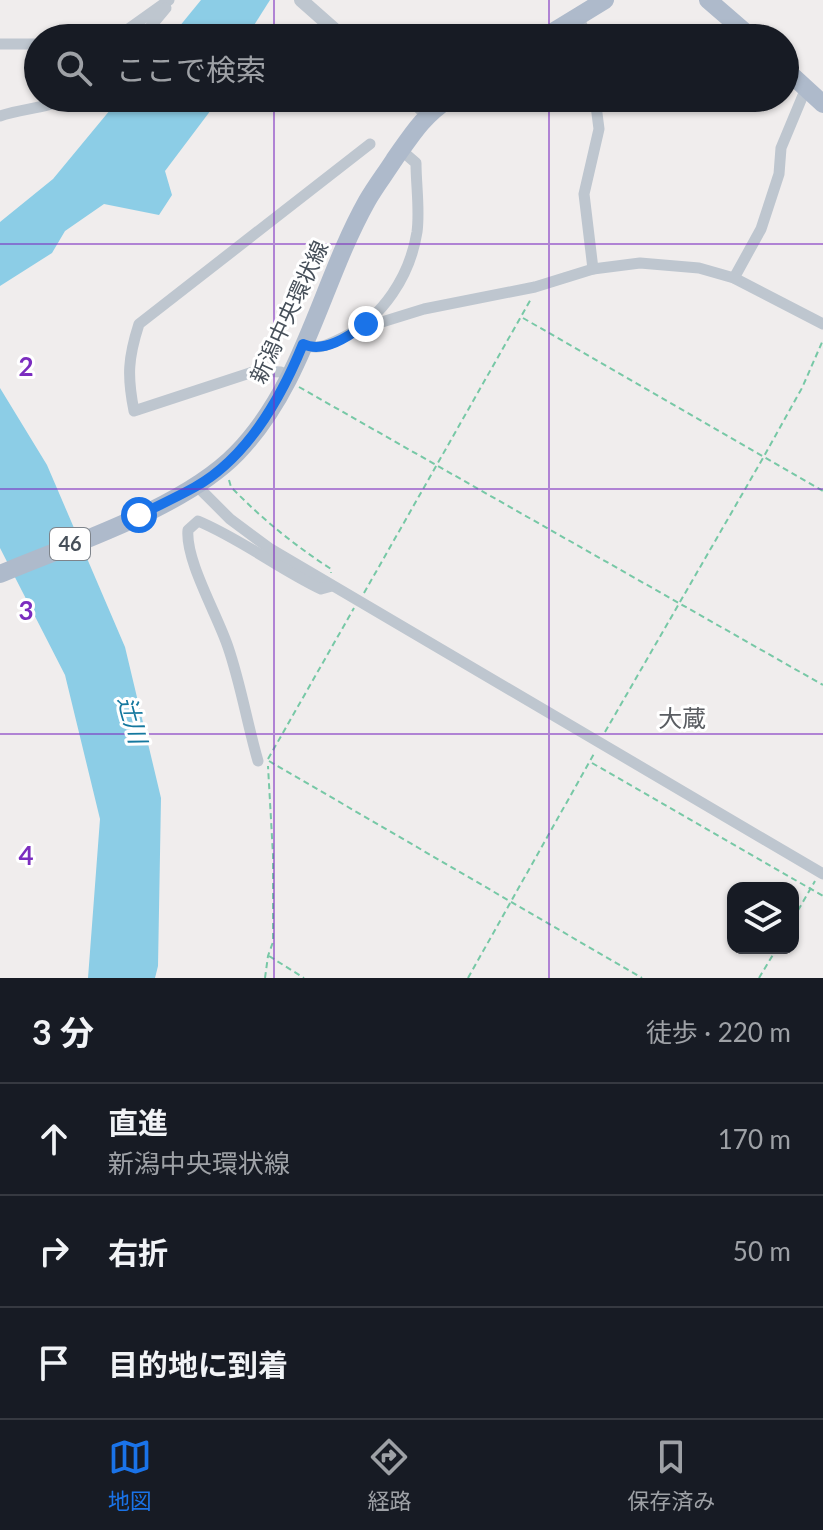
<!DOCTYPE html>
<html lang="ja">
<head>
<meta charset="utf-8">
<style>
	:root { --surface:#171b24; --page:#242831; --text:#f1f3f6; --muted:#9ea1a6; --line:#363941; --accent:#1a73e8 }
	body { margin:0; font-family:Lato,"Noto Sans JP",sans-serif; background:var(--page); color:var(--text) }
	.controls { position:absolute; right:24px; bottom:24px; display:grid; overflow:hidden; border-radius:16px; box-shadow:0 2px 6px #0004 }
	.controls button { width:72px; height:72px; display:grid; place-items:center; padding:0; border:0; border-bottom:2px solid var(--line); background:var(--surface); color:var(--text); font:40px sans-serif }
	.stop { position:absolute; width:24px; height:24px; margin:-18px; border:6px solid #1a73e8; border-radius:50%; background:#fff }
	.stop.end { background:#1a73e8; border-color:#fff; box-shadow:0 2px 8px #0008 }
	.list { margin:0; padding:0; list-style:none }
	h2 { display:flex; justify-content:space-between; align-items:center; height:104px; margin:0; padding:0 32px; font-size:34px }
	h2 small { font-size:26px; font-weight:400; color:var(--muted) }
	.list li { display:grid; grid-template-columns:52px 1fr auto; gap:24px; align-items:center; box-sizing:border-box; height:112px; padding:0 32px; border-top:2px solid var(--line) }
	.list b { display:block; font-size:30px; white-space:nowrap }
	.list p { margin:0; font-size:26px; white-space:nowrap; color:var(--muted) }
	.list em { font-size:26px; font-style:normal; color:var(--muted) }
	.icon { flex:none; width:44px; height:44px; fill:none; stroke:currentColor; stroke-width:2; stroke-linecap:round; stroke-linejoin:round }
	.map { position:relative; flex:none; width:823px; height:978px; overflow:hidden }
	.search { position:absolute; background:var(--surface); box-shadow:0 2px 6px #0004; left:24px; right:24px; top:24px; height:88px; display:flex; align-items:center; gap:20px; box-sizing:border-box; padding:0 28px; border-radius:44px; color:var(--muted); font-size:30px }
	.sheet { height:440px; background:var(--surface) }
	nav { display:flex; justify-content:space-around; align-items:center; box-sizing:border-box; height:112px; border-top:2px solid var(--line); background:var(--surface); font-size:22px; color:var(--muted) }
	nav a { display:grid; justify-items:center; gap:4px }
	nav .on { color:var(--accent) }
	.map>svg:first-child { display:block }
	.water { fill:#8ccde6 }
	.lines { fill:none; stroke-linecap:round; stroke-linejoin:round }
	.path { stroke:#77c8a6; stroke-width:2; stroke-dasharray:6 4; stroke-linecap:butt }
	.minor { stroke:#bec6cf; stroke-width:11 }
	.tertiary { stroke:#bec6cf; stroke-width:14 }
	.primary { stroke:#aebacb; stroke-width:18 }
	.route { stroke:#1a73e8; stroke-width:10 }
	.grid { fill:none; stroke:#7b2cbf; stroke-width:2; stroke-opacity:0.55 }
	.labels { text-anchor:middle; stroke-width:6; stroke-linejoin:round; paint-order:stroke }
	.shield { fill:#fff; stroke:#7e848b; stroke-width:2 }
	.shield-label { font-size:20px; font-weight:bold; fill:#464f59 }
	.street-label { font-size:22px; fill:#464f59; stroke:#fff }
	.neighbourhood-label { font-size:24px; fill:#5a5d62; stroke:#fff }
	.water-label { font-size:24px; font-style:italic; fill:#14789f; stroke:#fff }
	.grid-label { font-size:26px; text-anchor:middle; font-weight:bold; fill:#7b2cbf; stroke:#fff; stroke-width:6; stroke-linejoin:round; paint-order:stroke }
</style>
</head>
<body>
<div class="map">
<svg width="823" height="978" viewBox="0 0 823 978">
	<rect width="100%" height="100%" fill="#f0eded"/>
	<g class="water">
		<polygon points="201,0 270,0 246,38 170,38"/>
		<polygon points="120,98 220,98 165,171 172,195 159,215 104,204 65,231 52,253 0,286 0,222 53,179"/>
		<polygon points="0,388 47,465 125,647 161,798 158,966 155,978 88,978 100,819 65,675 0,548"/>
	</g>
	<g class="lines">
		<g class="path">
			<polyline points="523,318 823,491"/>
			<polyline points="299,387 823,685"/>
			<path d="M229,480L231,487C262,519 294,545 331,569V573"/>
			<polyline points="364,593 531,299"/>
			<polyline points="605,732 763,458 802,388 823,340"/>
			<polyline points="268,759 354,608"/>
			<polyline points="269,761 642,978"/>
			<polyline points="592,763 823,896"/>
			<polyline points="793,919 815,881"/>
			<polyline points="269,956 304,978"/>
			<polyline points="265,978 268,956 273,942 273,855 268,766"/>
			<polyline points="468,978 595,752"/>
			<polyline points="759,978 777,948"/>
		</g>
		<g class="minor">
			<polyline points="578,17 588,38"/>
			<polyline points="101,38 127,30 169,0"/>
			<polyline points="141,38 166,8"/>
			<polyline points="0,44 38,44"/>
			<path d="M0,116C22,108 46,109 66,98"/>
			<polyline points="593,269 584,194 599,129 595,98"/>
			<polyline points="734,278 761,229 779,174 781,148 806,88"/>
			<polyline points="366,324 382,322 424,309 535,287 593,269 640,263 699,268 734,278 823,324"/>
			<path d="M303,344C318,351 330,344 344,337C383,317 410,276 417,232C420,210 416,185 416,163L401,150"/>
			<path d="M289,379L281,372L256,371L134,411C127,376 128,358 139,324L370,144"/>
			<polyline points="197,486 230,519 269,548 823,874"/>
			<path d="M258,761C247,723 241,685 228,647C218,616 185,560 188,530L198,521C241,539 279,569 321,589L332,586"/>
		</g>
		<g class="tertiary">
			<polyline points="301,0 344,38"/>
			<polyline points="410,98 427,114"/>
		</g>
		<g class="primary">
			<polyline points="708,0 752,38"/>
			<polyline points="543,38 605,0"/>
			<polyline points="785,69 823,104"/>
			<path d="M0,574C71,544 184,508 237,453C304,384 321,283 367,201C375,187 385,174 394,160C413,133 422,117 450,98"/>
		</g>
	</g>
	<g class="lines">
		<path class="route" d="M139,515C158,506 177,497 195,487C248,457 281,398 303,344C324,354 349,336 366,324"/>
	</g>
	<path class="grid" d="M274,0V38M549,0V38M274,98V978M549,98V978M0,244H823M0,489H823M0,734H823"/>
	<g class="labels">
		<rect class="shield" x="50" y="528" width="40" height="32" rx="6"/>
		<g class="shield-label">
			<text x="70" y="551">46</text>
		</g>
		<g class="street-label">
			<text transform="translate(289 312) rotate(-65)" y="8">新潟中央環状線</text>
		</g>
		<g class="neighbourhood-label">
			<text x="682" y="727">大蔵</text>
		</g>
		<g class="water-label">
			<text transform="translate(132 720) rotate(75)" y="8">辻川</text>
		</g>
	</g>
	<g class="grid-label">
		<text x="26" y="376">2</text>
		<text x="26" y="620">3</text>
		<text x="26" y="865">4</text>
	</g>
</svg>
<div class="controls">
<button><svg class="icon" aria-label="layers" viewBox="0 0 24 24"><path d="M12 4l9 5-9 5-9-5zM3 14l9 5 9-5"/></svg></button>
</div>
<div class="stop" style="left:139px;top:515px"></div>
<div class="stop end" style="left:366px;top:324px"></div>
<div class="search"><svg class="icon" aria-label="search" viewBox="0 0 24 24"><circle cx="10" cy="10" r="6"/><path d="M15 15l6 6"/></svg>ここで検索</div>
</div>
<section class="sheet">
<h2>3 分<small>徒歩 · 220 m</small></h2>
<ul class="list">
<li><svg class="icon" aria-label="ahead" viewBox="0 0 24 24"><path d="M12 20V5M6 11l6-6 6 6"/></svg><div><b>直進</b><p>新潟中央環状線</p></div><em>170 m</em></li>
<li><svg class="icon" aria-label="right" viewBox="0 0 24 24"><path d="M7 20v-9h11M14 6l5 5-5 5"/></svg><div><b>右折</b></div><em>50 m</em></li>
<li><svg class="icon" aria-label="arrive" viewBox="0 0 24 24"><path d="M6 21V4h12l-3 4 3 4H6"/></svg><div><b>目的地に到着</b></div></li>
</ul>
</section>
<nav>
<a class="on"><svg class="icon" aria-label="map" viewBox="0 0 24 24"><path d="M3 6l6-2 6 2 6-2v14l-6 2-6-2-6 2zM9 4v14M15 6v14"/></svg>地図</a>
<a><svg class="icon" aria-label="directions" viewBox="0 0 24 24"><path d="M12 3l9 9-9 9-9-9zM9 14v-3h6M13 9l2 2-2 2"/></svg>経路</a>
<a><svg class="icon" aria-label="saved" viewBox="0 0 24 24"><path d="M7 4h10v16l-5-4-5 4z"/></svg>保存済み</a>
</nav>
</body>
</html>
